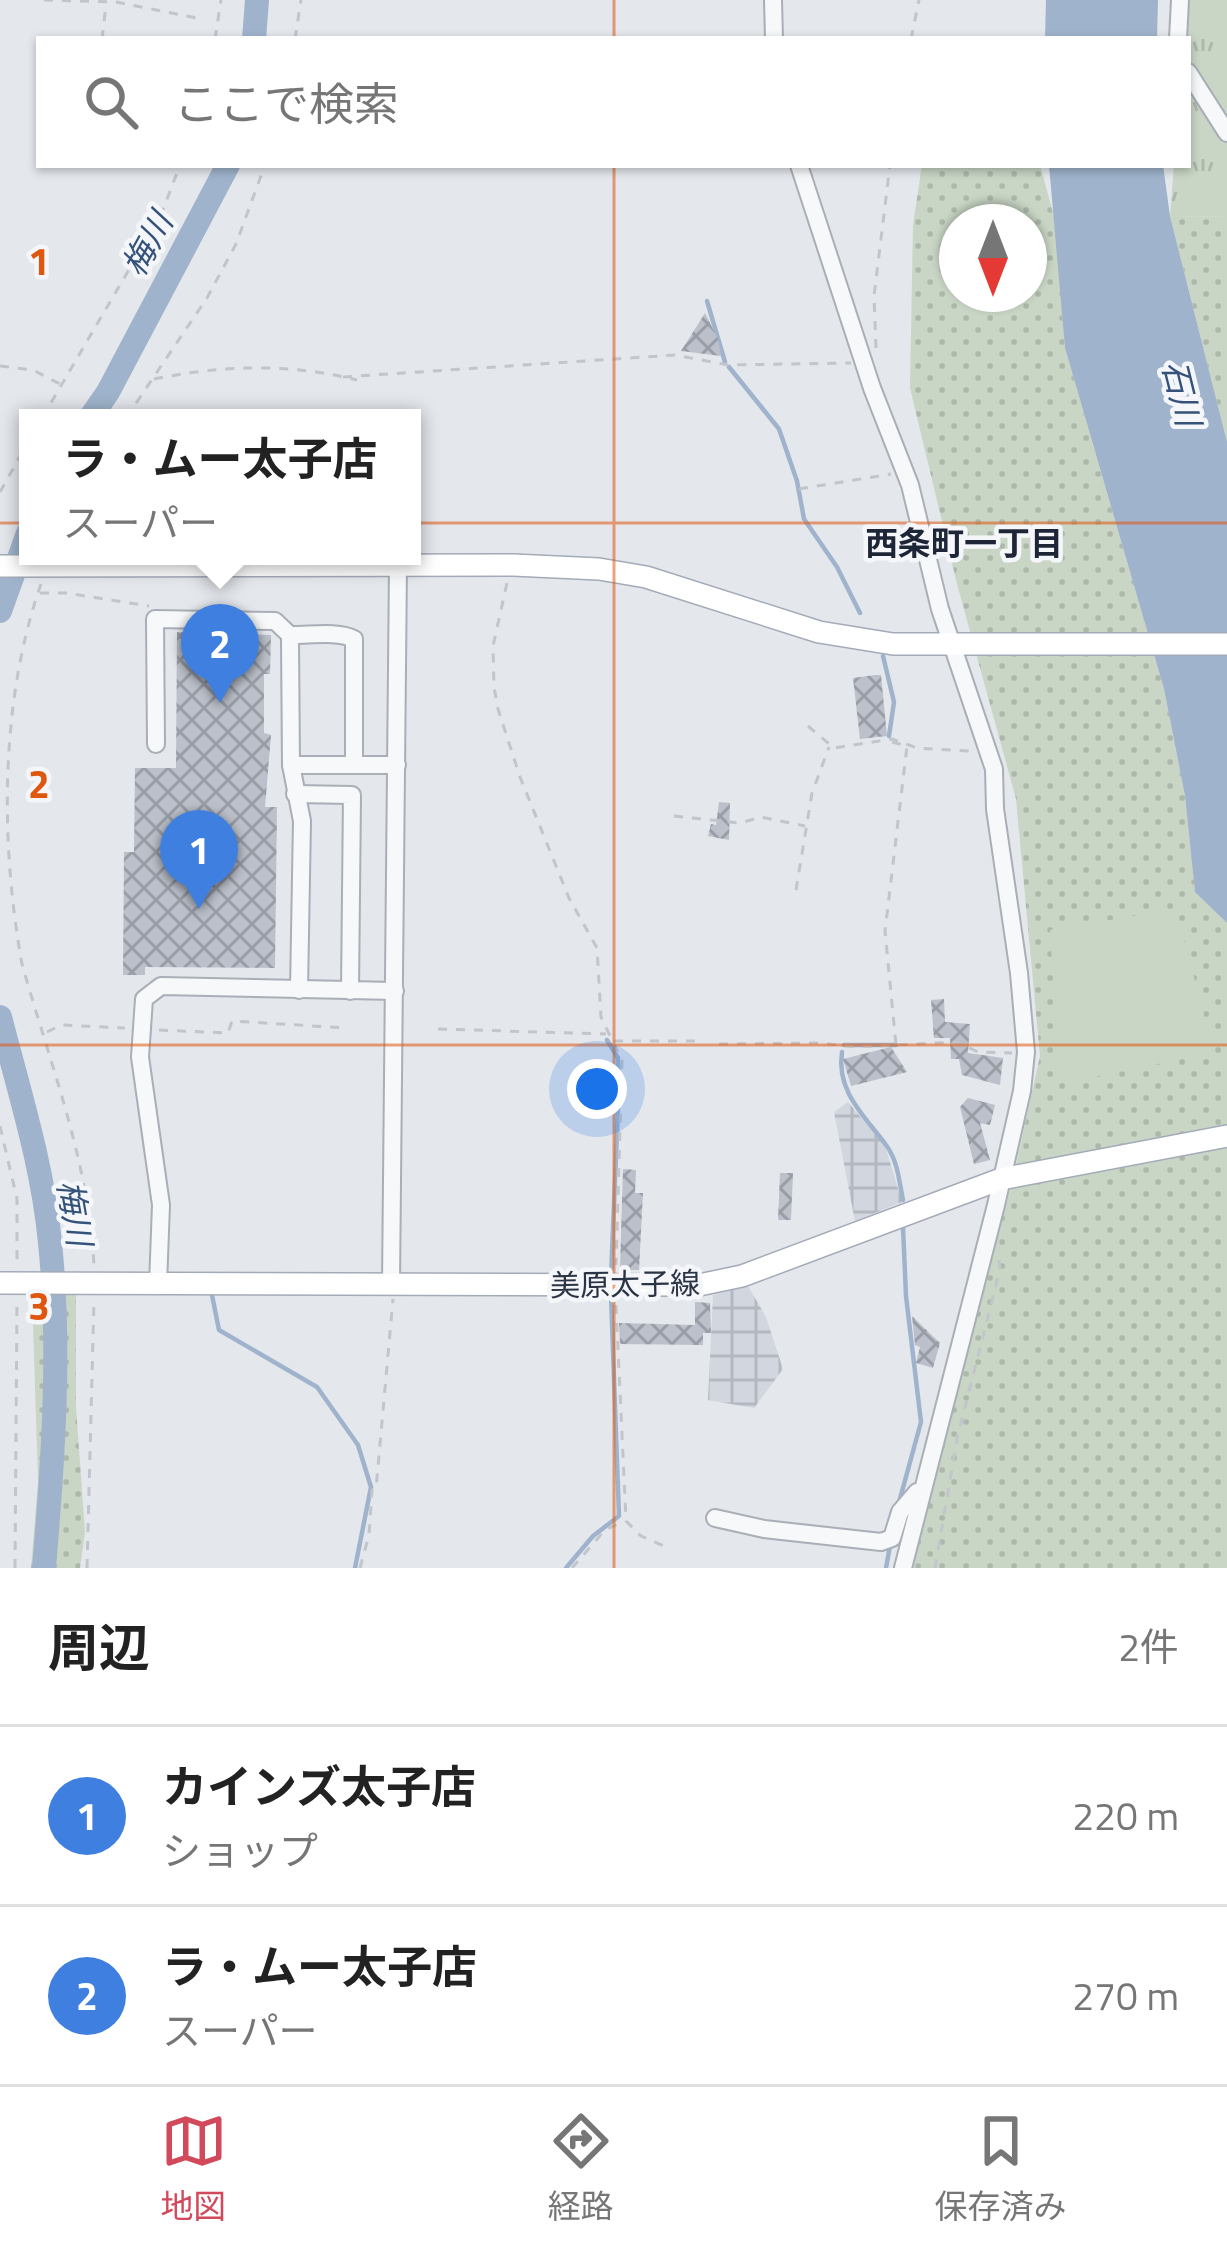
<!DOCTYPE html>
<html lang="ja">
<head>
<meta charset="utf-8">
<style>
	:root { --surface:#fff; --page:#f2f2f2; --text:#222; --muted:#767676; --line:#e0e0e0; --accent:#d1495b }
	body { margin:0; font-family:"Titillium Web","Noto Sans JP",sans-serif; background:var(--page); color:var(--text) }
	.compass { position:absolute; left:939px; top:204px; width:108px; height:108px; border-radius:50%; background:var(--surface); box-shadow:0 3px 9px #0004; rotate:180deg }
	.you { position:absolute; left:597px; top:1089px; width:42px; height:42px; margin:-30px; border:9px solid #fff; border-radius:50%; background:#1a73e8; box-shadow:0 0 0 18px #1a73e833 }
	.badge { display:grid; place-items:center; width:78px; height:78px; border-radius:50%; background:var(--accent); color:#fff; font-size:39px; font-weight:700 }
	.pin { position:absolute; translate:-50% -99px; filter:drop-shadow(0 3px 6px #0008) }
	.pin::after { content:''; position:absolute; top:63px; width:42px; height:36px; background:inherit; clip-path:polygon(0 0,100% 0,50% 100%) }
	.popup { position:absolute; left:19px; top:409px; width:402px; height:156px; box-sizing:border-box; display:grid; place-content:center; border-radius:0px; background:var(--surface); filter:drop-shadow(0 3px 9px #0005); font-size:39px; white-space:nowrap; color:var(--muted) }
	.popup b { font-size:45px; color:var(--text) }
	.popup::after { content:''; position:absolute; left:50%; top:100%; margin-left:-24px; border:24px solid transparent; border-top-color:var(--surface) }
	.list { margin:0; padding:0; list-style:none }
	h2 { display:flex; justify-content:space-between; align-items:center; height:156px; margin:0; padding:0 48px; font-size:51px }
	h2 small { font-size:39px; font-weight:400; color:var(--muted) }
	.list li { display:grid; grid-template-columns:78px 1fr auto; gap:36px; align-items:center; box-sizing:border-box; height:180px; padding:0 48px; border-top:3px solid var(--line) }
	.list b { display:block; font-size:45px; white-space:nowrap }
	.list p { margin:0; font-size:39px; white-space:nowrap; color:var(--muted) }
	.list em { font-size:39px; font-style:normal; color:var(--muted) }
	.icon { flex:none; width:66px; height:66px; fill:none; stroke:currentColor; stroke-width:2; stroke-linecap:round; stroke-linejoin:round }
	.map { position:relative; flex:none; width:1227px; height:1568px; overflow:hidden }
	.search { position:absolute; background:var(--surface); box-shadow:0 3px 9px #0004; left:36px; right:36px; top:36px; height:132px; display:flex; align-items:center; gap:30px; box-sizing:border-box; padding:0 42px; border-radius:0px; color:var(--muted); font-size:45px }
	.sheet { height:516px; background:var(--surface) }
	nav { display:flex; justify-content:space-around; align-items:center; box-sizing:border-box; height:168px; border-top:3px solid var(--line); background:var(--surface); font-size:33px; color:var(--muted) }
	nav a { display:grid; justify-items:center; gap:6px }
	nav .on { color:var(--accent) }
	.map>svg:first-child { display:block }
	.industrial { fill:url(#industrial-grid) }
	.grass { fill:url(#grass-dots); fill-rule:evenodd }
	.park { fill:url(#park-tufts) }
	.pitch { fill:#c9d6c5 }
	.water { fill:#9fb4cc }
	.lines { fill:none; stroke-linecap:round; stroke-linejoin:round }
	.stream { stroke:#9fb4cc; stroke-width:4.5 }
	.river { stroke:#9fb4cc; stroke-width:24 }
	.building { fill:url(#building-cross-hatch) }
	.minor-casing { stroke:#a9aeb7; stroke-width:20 }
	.major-casing { stroke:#a3abb8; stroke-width:24 }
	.path { stroke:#c2c5cb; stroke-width:3; stroke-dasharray:9 9; stroke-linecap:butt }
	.minor { stroke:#f7f8fa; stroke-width:16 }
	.major { stroke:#fff; stroke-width:21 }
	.grid { fill:none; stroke:#df570f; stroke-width:3; stroke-opacity:0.55 }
	.labels { text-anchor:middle; stroke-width:9; stroke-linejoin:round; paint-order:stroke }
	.street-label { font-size:30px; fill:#2b3445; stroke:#f4f6f9 }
	.water-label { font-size:33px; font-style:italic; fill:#34527a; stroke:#f4f6f9 }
	.neighbourhood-label { font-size:33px; font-weight:bold; fill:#1d2536; stroke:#f4f6f9 }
	.grid-label { font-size:39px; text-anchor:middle; font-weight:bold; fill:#df570f; stroke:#f4f6f9; stroke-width:9; stroke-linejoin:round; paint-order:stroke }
</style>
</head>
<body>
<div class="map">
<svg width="1227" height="1568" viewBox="0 0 1227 1568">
	<defs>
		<pattern id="industrial-grid" width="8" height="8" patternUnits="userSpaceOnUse" patternTransform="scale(3)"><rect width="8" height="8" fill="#d2d6de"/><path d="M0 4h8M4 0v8" fill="none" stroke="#b4b8c0"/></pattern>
		<pattern id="grass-dots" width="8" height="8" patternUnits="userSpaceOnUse" patternTransform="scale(3)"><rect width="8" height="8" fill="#c9d6c5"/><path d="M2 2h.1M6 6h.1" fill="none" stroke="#adb8ab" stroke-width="1.8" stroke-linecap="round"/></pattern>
		<pattern id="park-tufts" width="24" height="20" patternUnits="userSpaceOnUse" patternTransform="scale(3)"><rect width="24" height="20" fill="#c9d6c5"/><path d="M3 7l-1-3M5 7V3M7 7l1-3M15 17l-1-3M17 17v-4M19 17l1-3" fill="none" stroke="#adb8ab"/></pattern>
		<pattern id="building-cross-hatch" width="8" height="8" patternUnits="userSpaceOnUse" patternTransform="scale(3)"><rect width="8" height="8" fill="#bbc0ca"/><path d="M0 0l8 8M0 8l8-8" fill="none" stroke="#989da6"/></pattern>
	</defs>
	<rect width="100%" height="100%" fill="#e4e7ec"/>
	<g class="industrial">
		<polygon points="848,1102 885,1146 902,1202 855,1221 834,1112"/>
		<polygon points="748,1286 766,1317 783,1369 754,1408 708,1400 713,1295"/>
	</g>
	<g class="grass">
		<path d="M922,165H1040L1055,220L1065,348L1164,689L1185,796L1195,891L1227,923V1568H910L930,1476L1011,1187L1040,1056L1016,799L957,584L910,388L913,225ZM957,222H1029V294H957Z"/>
		<polygon points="1170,216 1227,217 1227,442"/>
		<polygon points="32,1291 76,1291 76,1407 85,1532 80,1568 31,1568 38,1482"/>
	</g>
	<polygon class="park" points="1187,0 1227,0 1227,217 1170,216 1174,165 1188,165 1188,39 1180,39"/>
	<polygon class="pitch" points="1164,911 1177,913 1210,1038 1207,1054 1069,1082 1059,1072 1050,930"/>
	<g class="water">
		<polygon points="1046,0 1158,0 1157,39 1045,39"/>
		<polygon points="1049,165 1163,165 1170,216 1227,442 1227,923 1195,892 1185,796 1164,689 1065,348"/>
	</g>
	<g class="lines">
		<g class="stream">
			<polyline points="707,301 725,362"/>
			<polyline points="729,367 779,429 797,481 804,519 837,567 860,613"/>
			<polyline points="883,656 894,702 889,736"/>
			<polyline points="607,1040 618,1058 619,1086 611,1276"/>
			<polyline points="844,1045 896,1045"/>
			<path d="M842,1052C836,1092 865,1116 886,1145C898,1161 899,1181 903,1200"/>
			<polyline points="212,1295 219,1330 317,1387 358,1445 371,1487 355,1568"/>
			<polyline points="898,1506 921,1422 906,1296 903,1227"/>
			<polyline points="566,1568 593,1536 619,1516 611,1296"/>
			<polyline points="886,1568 890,1546"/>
		</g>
		<g class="river">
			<polyline points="254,39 257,0"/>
			<polyline points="90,418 108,392 228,165"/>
			<polyline points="0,611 28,533"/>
			<path d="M0,1017C19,1091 43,1166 50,1243C61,1350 53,1461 44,1568"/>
		</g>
	</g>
	<g class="building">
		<polygon points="705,313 718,339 721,356 681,351"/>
		<polygon points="177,632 271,635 270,674 264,674 264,733 271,735 265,807 277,807 275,968 145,967 145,975 123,975 124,852 134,852 135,768 176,768"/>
		<polygon points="875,675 881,675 887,736 860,739 853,678"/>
		<polygon points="719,802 730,803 729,840 708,836 711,824 716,825"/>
		<polygon points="944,999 945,1022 970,1024 968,1053 1003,1058 1000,1085 962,1075 959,1059 951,1059 950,1038 934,1038 931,1000"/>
		<polygon points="891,1047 907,1072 851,1086 843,1059"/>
		<polygon points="968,1098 995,1105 990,1125 980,1123 990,1160 974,1164 960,1107"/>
		<polygon points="623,1169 636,1170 635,1193 643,1193 639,1270 620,1270"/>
		<polygon points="780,1173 793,1173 791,1220 778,1220"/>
		<polygon points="695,1302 710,1303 711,1333 703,1333 703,1345 620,1344 619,1323 695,1325"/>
		<polygon points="912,1316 940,1343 933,1368 916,1363 920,1347 915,1345"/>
	</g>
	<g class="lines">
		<g class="minor-casing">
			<g id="minor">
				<polyline points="773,0 774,39"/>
				<polyline points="1178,39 1180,0"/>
				<polyline points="1188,72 1227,133"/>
				<polyline points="799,165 872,388 910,485 940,609 994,769 995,809 1019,973 1026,1052 1022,1091 996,1205 903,1568"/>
				<polyline points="156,744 155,619 275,621 292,637"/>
				<path d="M291,765L290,639L294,635C312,635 339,631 354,639V765"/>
				<polyline points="295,794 352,795 350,991"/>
				<polyline points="299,990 302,821 291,765 397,765"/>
				<polyline points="158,1285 161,1205 140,1057 144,999 161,986 395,991"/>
				<polyline points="391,1285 398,565"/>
				<polyline points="715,1518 764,1529 881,1542 892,1538 900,1512 917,1492"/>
			</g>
		</g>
		<g class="major-casing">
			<g id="major">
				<polyline points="0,566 513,565 599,569 646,577 819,632 893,644 1227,644"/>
				<polyline points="0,1283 699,1285 742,1276 1001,1179 1227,1136"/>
			</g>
		</g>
		<g class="path">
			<polyline points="44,0 116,2 197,18"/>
			<polyline points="102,39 106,5"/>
			<polyline points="215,39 221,0"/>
			<polyline points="295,39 301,0"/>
			<polyline points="911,39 919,0"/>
			<polyline points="876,348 874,296 890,165"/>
			<polyline points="0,366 33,370 60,384"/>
			<polyline points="343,377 675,355 728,365 851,363"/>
			<path d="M154,379C223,365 289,363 357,380"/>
			<polyline points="42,418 161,215 180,165"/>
			<polyline points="126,418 207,298 236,244 265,165"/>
			<polyline points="799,489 891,474"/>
			<polyline points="0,492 28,442"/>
			<polyline points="507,583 493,646 494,687 498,709 520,777 569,898 597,948 601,1017 622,1061 616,1265"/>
			<path d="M41,584C0,700 0,843 22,964C50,1064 89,1161 94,1266"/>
			<polyline points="40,593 66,593 149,606"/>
			<polyline points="808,726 834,748 892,739 917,748 969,751"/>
			<polyline points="892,742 907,746 885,931 896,1045"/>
			<polyline points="674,816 740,823 761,817 805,826"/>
			<polyline points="796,890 812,793 829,747"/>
			<polyline points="438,1029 606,1034"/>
			<polyline points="159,1030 228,1033 232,1021 346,1028"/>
			<polyline points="47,1032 61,1025 125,1028"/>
			<polyline points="614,1041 702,1041"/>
			<polyline points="719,1044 821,1043 855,1047 957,1042 978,1052 1012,1053"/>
			<polyline points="0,1126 17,1199 17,1266"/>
			<polyline points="616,1305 626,1521 641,1536 666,1547"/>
			<polyline points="15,1568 17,1300"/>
			<polyline points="87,1568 94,1300"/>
			<polyline points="360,1568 369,1535 372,1490 376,1489 393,1299"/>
			<polyline points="572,1568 605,1530 624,1521"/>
			<polyline points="935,1568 957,1439 1000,1269 999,1260"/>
		</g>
		<use href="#minor" class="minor"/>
		<use href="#major" class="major"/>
	</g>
	<path class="grid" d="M614,0V39M614,165V1568M0,523H1227M0,1045H1227"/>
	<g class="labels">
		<g class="street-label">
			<text transform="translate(625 1285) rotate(-1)" y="10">美原太子線</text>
		</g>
		<g class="water-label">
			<text transform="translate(147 244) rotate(-61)" y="12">梅川</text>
			<text transform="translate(1182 393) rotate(76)" y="12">石川</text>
			<text transform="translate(75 1213) rotate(80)" y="12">梅川</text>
		</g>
		<g class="neighbourhood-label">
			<text x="964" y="555">西条町一丁目</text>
		</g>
	</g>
	<g class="grid-label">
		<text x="39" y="275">1</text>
		<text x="39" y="798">2</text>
		<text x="39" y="1320">3</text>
	</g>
</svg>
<svg class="compass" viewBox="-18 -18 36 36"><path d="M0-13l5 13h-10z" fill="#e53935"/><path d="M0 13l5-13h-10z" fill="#767676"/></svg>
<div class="you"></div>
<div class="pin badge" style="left:199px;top:909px;background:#3f7fe0">1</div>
<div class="pin badge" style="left:220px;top:703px;background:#3f7fe0">2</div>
<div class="popup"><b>ラ・ムー太子店</b>スーパー</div>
<div class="search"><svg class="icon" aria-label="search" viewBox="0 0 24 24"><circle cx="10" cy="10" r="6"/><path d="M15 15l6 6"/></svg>ここで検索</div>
</div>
<section class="sheet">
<h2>周辺<small>2件</small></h2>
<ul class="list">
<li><span class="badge" style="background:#3f7fe0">1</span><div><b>カインズ太子店</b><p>ショップ</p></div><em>220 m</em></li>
<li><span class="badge" style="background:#3f7fe0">2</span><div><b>ラ・ムー太子店</b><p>スーパー</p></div><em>270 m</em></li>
</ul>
</section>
<nav>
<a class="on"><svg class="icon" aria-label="map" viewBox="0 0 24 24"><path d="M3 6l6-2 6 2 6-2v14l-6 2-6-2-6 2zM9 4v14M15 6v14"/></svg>地図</a>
<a><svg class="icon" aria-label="directions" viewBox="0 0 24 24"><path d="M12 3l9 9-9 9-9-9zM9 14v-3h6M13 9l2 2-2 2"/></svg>経路</a>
<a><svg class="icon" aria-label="saved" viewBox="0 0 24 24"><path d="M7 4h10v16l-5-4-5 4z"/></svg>保存済み</a>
</nav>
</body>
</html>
